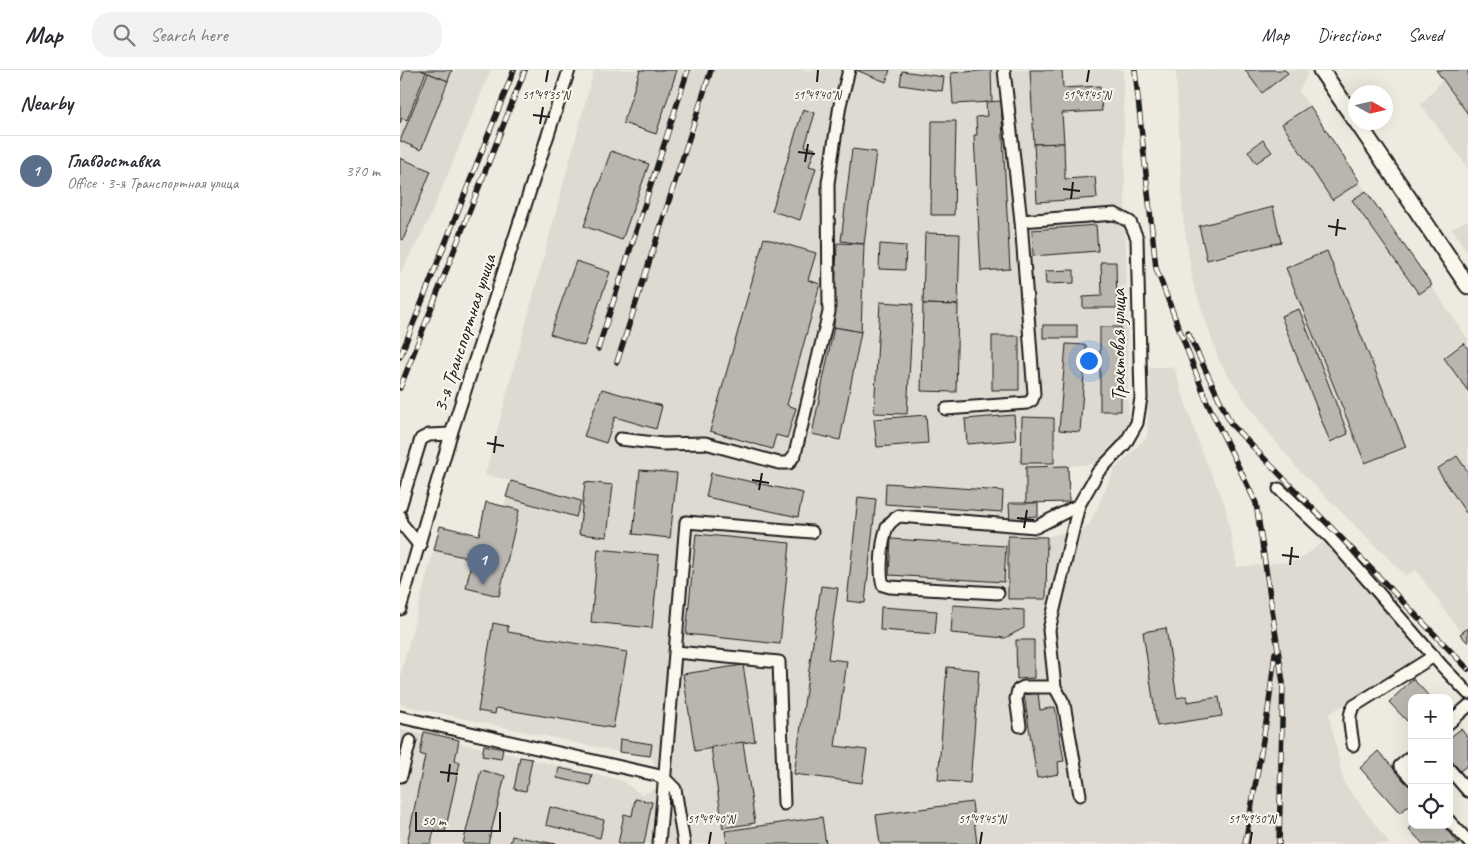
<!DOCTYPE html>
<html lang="en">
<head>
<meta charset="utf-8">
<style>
	:root { --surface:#fff; --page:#f2f2f3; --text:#2b2b33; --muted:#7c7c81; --line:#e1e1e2; --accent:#1f6fb2 }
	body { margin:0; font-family:Caveat,sans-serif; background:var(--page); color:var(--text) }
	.controls { position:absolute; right:15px; bottom:15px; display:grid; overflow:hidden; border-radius:10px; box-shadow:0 5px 20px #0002 }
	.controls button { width:45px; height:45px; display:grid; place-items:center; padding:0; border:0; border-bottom:1px solid var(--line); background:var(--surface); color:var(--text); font:25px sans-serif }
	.compass { position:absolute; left:948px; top:15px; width:45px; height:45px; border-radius:50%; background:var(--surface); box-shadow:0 5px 20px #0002; rotate:98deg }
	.scale { position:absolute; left:15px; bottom:12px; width:86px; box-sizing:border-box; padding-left:5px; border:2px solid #1c1c1c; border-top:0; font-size:14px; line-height:18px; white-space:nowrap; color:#1c1c1c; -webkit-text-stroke:4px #fbf7ec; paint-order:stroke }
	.you { position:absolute; left:688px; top:290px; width:18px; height:18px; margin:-12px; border:4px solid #fff; border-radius:50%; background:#1a73e8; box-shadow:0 0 0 8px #1a73e833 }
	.badge { display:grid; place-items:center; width:32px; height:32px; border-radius:50%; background:var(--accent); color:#fff; font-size:16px; font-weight:700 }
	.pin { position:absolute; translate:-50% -41px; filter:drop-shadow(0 1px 2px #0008) }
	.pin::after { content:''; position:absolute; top:26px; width:18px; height:15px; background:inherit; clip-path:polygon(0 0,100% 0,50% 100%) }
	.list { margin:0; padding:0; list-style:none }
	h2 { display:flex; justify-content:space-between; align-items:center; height:65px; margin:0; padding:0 20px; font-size:21px }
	h2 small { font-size:16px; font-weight:400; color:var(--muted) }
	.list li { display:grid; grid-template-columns:32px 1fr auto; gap:15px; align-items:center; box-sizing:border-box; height:70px; padding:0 20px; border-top:1px solid var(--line) }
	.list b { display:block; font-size:19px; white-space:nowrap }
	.list p { margin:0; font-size:16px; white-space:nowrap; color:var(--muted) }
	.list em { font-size:16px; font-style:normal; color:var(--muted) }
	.icon { flex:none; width:28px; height:28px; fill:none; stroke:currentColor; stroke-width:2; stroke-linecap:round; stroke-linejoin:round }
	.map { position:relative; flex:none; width:1068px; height:774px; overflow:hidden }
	header { display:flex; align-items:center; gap:30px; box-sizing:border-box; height:70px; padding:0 25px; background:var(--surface); border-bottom:1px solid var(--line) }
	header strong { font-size:24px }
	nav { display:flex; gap:28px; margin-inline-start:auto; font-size:18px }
	.search { width:350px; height:45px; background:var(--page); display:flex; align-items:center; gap:12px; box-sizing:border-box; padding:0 18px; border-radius:20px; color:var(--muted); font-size:19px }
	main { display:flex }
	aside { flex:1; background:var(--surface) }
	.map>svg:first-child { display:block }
	.built { fill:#dedad1 }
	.building { fill:#b9b6af; stroke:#1c1c1c }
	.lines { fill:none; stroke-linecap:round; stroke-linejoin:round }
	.minor-casing { stroke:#1c1c1c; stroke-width:15 }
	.major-casing { stroke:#1c1c1c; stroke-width:19 }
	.minor { stroke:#fbf7ec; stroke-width:11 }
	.major { stroke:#fbf7ec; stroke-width:15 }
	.rail-casing { stroke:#1c1c1c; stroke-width:5.5 }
	.rail { stroke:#fbf7ec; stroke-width:4; stroke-dasharray:11; stroke-linecap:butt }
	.ticks { fill:none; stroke:#1c1c1c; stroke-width:2 }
	.labels { text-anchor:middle; stroke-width:4; stroke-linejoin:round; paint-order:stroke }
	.street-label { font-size:20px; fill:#1c1c1c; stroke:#fbf7ec }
	.ticks-label { font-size:12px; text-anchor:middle; fill:#1c1c1c; stroke:#fbf7ec; stroke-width:4; stroke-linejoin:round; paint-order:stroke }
</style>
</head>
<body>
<header>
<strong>Map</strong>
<div class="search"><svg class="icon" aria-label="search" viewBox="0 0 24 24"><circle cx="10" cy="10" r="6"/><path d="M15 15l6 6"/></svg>Search here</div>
<nav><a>Map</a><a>Directions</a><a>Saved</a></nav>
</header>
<main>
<aside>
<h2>Nearby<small></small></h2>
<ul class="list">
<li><span class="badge" style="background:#5c6f8a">1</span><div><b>Главдоставка</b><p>Office · 3-я Транспортная улица</p></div><em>370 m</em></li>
</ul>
</aside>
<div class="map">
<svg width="1068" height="774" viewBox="0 0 1068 774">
	<rect width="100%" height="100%" fill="#eeeadf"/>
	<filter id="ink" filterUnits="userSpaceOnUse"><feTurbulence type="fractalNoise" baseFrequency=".02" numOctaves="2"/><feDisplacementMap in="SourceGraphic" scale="10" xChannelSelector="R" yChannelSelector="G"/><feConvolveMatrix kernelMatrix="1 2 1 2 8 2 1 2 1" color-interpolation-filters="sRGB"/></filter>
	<g filter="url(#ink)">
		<g class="built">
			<polygon points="0,0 91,0 27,154 0,204"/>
			<polygon points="194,0 723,0 729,364 696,394 668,396 669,432 638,433 636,466 647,467 689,456 714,400 747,367 749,297 774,297 800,377 825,435 837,497 898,491 923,472 1005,563 1021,588 929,644 944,713 990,774 0,774 0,659 221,710 242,725 265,713 250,686 219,682 1,635 0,630 0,606 40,456 78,465 86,432 104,436 111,411 85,405"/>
			<polygon points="776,0 906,0 908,3 899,21 966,121 1068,269 1068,573 1016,500 1006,506 895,396 852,341 819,291 793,213 783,148"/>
			<polygon points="1051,0 1068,0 1068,98 1021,35"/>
			<polygon points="1068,150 1068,184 1052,158"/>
		</g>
		<g class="building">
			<polygon points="5,0 21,0 26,2 7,50 2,48 0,53 0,13"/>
			<polygon points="21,0 52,0 48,11"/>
			<polygon points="240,0 277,0 256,64 223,53"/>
			<polygon points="456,0 490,0 486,12"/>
			<polygon points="591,0 592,32 553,34 551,3"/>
			<polygon points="630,0 662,0 663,18 700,16 702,41 662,43 664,73 634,74"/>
			<polygon points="845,0 885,0 888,3 862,23"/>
			<polygon points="1036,0 1068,0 1068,44"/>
			<polygon points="502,1 544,7 542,21 500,15"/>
			<polygon points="28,3 48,11 21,80 0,71"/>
			<polygon points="601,31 610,199 581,201 574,65 577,65 576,47 587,46 586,32"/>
			<polygon points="910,36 960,112 932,130 882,54"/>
			<polygon points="403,39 415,43 405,76 415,79 409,96 416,98 400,150 372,141"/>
			<polygon points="532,51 556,51 554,145 531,145"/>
			<polygon points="863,70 872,82 856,93 848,81"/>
			<polygon points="664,73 665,109 695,107 697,128 637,132 634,74"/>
			<polygon points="452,79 476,82 464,174 441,171"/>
			<polygon points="211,81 249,94 222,170 184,156"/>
			<polygon points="0,88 31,101 3,170 0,168"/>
			<polygon points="966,121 1032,215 1019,224 952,130"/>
			<polygon points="873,137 881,172 807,190 799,156"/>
			<polygon points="696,155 698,181 633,186 632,160"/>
			<polygon points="525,163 560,164 558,235 523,234"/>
			<polygon points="364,168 416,183 408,210 420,214 387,335 396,338 387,368 376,365 372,379 310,361"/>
			<polygon points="437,173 464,174 461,262 434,257"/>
			<polygon points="480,174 506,176 505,200 479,199"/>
			<polygon points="927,181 1006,377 965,393 886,198"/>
			<polygon points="176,191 210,202 184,276 150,264"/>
			<polygon points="701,192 716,192 717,238 683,238 683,227 702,226"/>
			<polygon points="674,200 674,213 646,214 645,201"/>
			<polygon points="480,232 513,234 507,344 474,343"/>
			<polygon points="523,234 558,235 556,322 521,321"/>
			<polygon points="899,239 948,364 930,372 881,246"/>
			<rect x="643" y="255" width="34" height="13"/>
			<polygon points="434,257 461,262 440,370 412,364"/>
			<rect x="700" y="257" width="21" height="84"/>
			<rect x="592" y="266" width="27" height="54"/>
			<polygon points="1064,273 1068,279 1068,321 1044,288"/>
			<polygon points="666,274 686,275 680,362 659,360"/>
			<polygon points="202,319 262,336 256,359 215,347 206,373 184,366"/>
			<polygon points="526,345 528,373 477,377 474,349"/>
			<polygon points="614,345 616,370 567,374 565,349"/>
			<polygon points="622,347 654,348 654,393 621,393"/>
			<polygon points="1057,386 1068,402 1068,441 1066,443 1037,399"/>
			<polygon points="668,396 669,432 626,433 626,397"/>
			<polygon points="240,400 277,403 270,468 233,464"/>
			<polygon points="311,403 403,423 398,447 306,427"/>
			<polygon points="111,411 181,431 176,447 106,427"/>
			<polygon points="185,412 213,415 207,467 179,464"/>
			<polygon points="486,413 603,421 602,442 485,434"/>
			<polygon points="458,427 476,429 465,533 447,531"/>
			<polygon points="86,432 119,440 99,526 66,518 72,489 34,480 40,456 79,465"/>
			<polygon points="609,433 638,433 638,446 622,447 623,453 610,453"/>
			<polygon points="296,464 390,473 380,574 286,564"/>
			<polygon points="608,466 647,467 646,529 608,529"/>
			<polygon points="491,469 606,476 604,512 489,505"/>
			<polygon points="198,479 259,485 252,558 191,552"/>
			<polygon points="421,516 438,518 428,589 447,591 435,676 467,680 462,713 394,704"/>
			<polygon points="553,535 624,540 624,558 605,568 551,563"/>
			<polygon points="481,537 537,541 535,564 480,560"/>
			<polygon points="93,553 108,556 108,562 227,582 213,658 96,638 95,644 78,641"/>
			<polygon points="766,558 777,628 787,626 787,632 819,627 822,646 757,656 743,562"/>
			<polygon points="1068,558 1068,573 1060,564"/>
			<polygon points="616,570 634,570 634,608 617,609"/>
			<polygon points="343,595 355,671 295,681 283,604"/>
			<polygon points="547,597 579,600 570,713 538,710"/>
			<polygon points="1013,609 1031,628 1012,628 1012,646 1007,651 989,632"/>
			<polygon points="638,623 640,640 655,637 664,691 658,692 659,704 637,708 624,625"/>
			<polygon points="1061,659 1068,668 1068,695 1060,701 1049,687 1049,668"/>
			<polygon points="24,662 59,670 55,690 60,692 45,762 34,760 31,774 7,774 25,686 20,684"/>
			<polygon points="220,669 252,674 250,686 219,682"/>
			<polygon points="343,672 355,753 323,758 311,677"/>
			<polygon points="84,675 103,679 101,689 82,686"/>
			<polygon points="978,681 1012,719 1012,733 1000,743 960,698"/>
			<polygon points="120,687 132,689 126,721 114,719"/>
			<polygon points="159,698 192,705 190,715 157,708"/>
			<polygon points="81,700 105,706 88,774 63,774"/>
			<polygon points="235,729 252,732 244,774 218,774 224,744 232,746"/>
			<polygon points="572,732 577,774 480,774 476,745"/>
			<polygon points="150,737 204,750 200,768 146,755"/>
			<polygon points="422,747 426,774 327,774 325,761"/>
			<polygon points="1013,755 1042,755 1059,774 1023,774 1009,759"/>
			<polygon points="112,766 156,774 110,774"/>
		</g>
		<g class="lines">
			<g class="minor-casing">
				<g id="minor">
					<polyline points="604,0 621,151 715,144 730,152 737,168 741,328 737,353 725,374 698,402 679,435 649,560 655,617 664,634 680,725"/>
					<polyline points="546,339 627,333 632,330 634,324 621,151"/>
					<polyline points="220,369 263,374 305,373 379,393 389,393 395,384 429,242 428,113 440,35 449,0"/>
					<polyline points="879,419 930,467 1042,596 1068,623"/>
					<polyline points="0,437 21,369 29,365 51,364"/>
					<polyline points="0,446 1,453 20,476"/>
					<path d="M598,523L490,517L483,515C479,503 482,472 486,460C488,453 494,449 499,446L636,457L679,435"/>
					<polyline points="0,539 51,364 169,0"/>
					<polyline points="276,582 379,592 384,734"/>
					<polyline points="0,647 256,705 265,709 275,719 284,774"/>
					<polyline points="1049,653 1068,636"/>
					<polyline points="620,656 616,629 618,620 624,617 655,617"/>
					<path d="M953,675C952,663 946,646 954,636L1034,586"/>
					<polyline points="1012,686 1000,696 1012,709"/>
					<polyline points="1049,699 1068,721"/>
					<polyline points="1,706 10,671"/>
					<polyline points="1049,751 1068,771"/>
					<polyline points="259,774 286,452 412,462"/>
				</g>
			</g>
			<g class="major-casing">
				<g id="major">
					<polyline points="921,0 956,51"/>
					<polyline points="957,52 1068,216"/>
				</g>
			</g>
			<use href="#minor" class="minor"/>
			<use href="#major" class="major"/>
			<g class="rail-casing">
				<g id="rail">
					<polyline points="735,0 756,198 807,332 856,433 883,613 879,774"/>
					<polyline points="788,263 831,354 1068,599"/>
					<polyline points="198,279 288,0"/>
					<polyline points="0,287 114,0"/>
					<polyline points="217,292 311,0"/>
					<polyline points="0,318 125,0"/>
					<polyline points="845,774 868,641 875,583"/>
				</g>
			</g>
			<use href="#rail" class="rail"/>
		</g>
	</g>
	<path class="ticks" d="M146,12L148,0M417,12L418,0M687,12L689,0M133,45L150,47M140,54L143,37M398,82L415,84M405,92L408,74M663,119L680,121M671,129L673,112M928,156L946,159M936,166L938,149M87,373L104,376M94,383L96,366M352,410L369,413M359,420L362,403M617,448L634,450M624,458L627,440M882,485L899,487M890,495L892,477M40,702L58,704M48,712L50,694M309,774L311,762M580,774L582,762M850,774L852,762"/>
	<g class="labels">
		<g class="street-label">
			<text transform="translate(64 263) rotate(-72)" y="7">3-я Транспортная улица</text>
			<text transform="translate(718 275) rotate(-90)" y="7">Трактовая улица</text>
		</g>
	</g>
	<g class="ticks-label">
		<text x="146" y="29">51°49'35"N</text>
		<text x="417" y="29">51°49'40"N</text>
		<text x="687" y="29">51°49'45"N</text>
		<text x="311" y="753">51°49'40"N</text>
		<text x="582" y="753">51°49'45"N</text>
		<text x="852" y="753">51°49'50"N</text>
	</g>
</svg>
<div class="controls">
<button>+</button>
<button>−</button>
<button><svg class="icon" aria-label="locate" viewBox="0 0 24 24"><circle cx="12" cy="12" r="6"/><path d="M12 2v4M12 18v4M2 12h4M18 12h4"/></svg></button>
</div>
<svg class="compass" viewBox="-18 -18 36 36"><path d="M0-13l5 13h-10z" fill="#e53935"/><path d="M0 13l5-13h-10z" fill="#7c7c81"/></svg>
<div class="scale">50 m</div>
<div class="you"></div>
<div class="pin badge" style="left:83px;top:515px;background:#5c6f8a">1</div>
</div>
</main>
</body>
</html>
